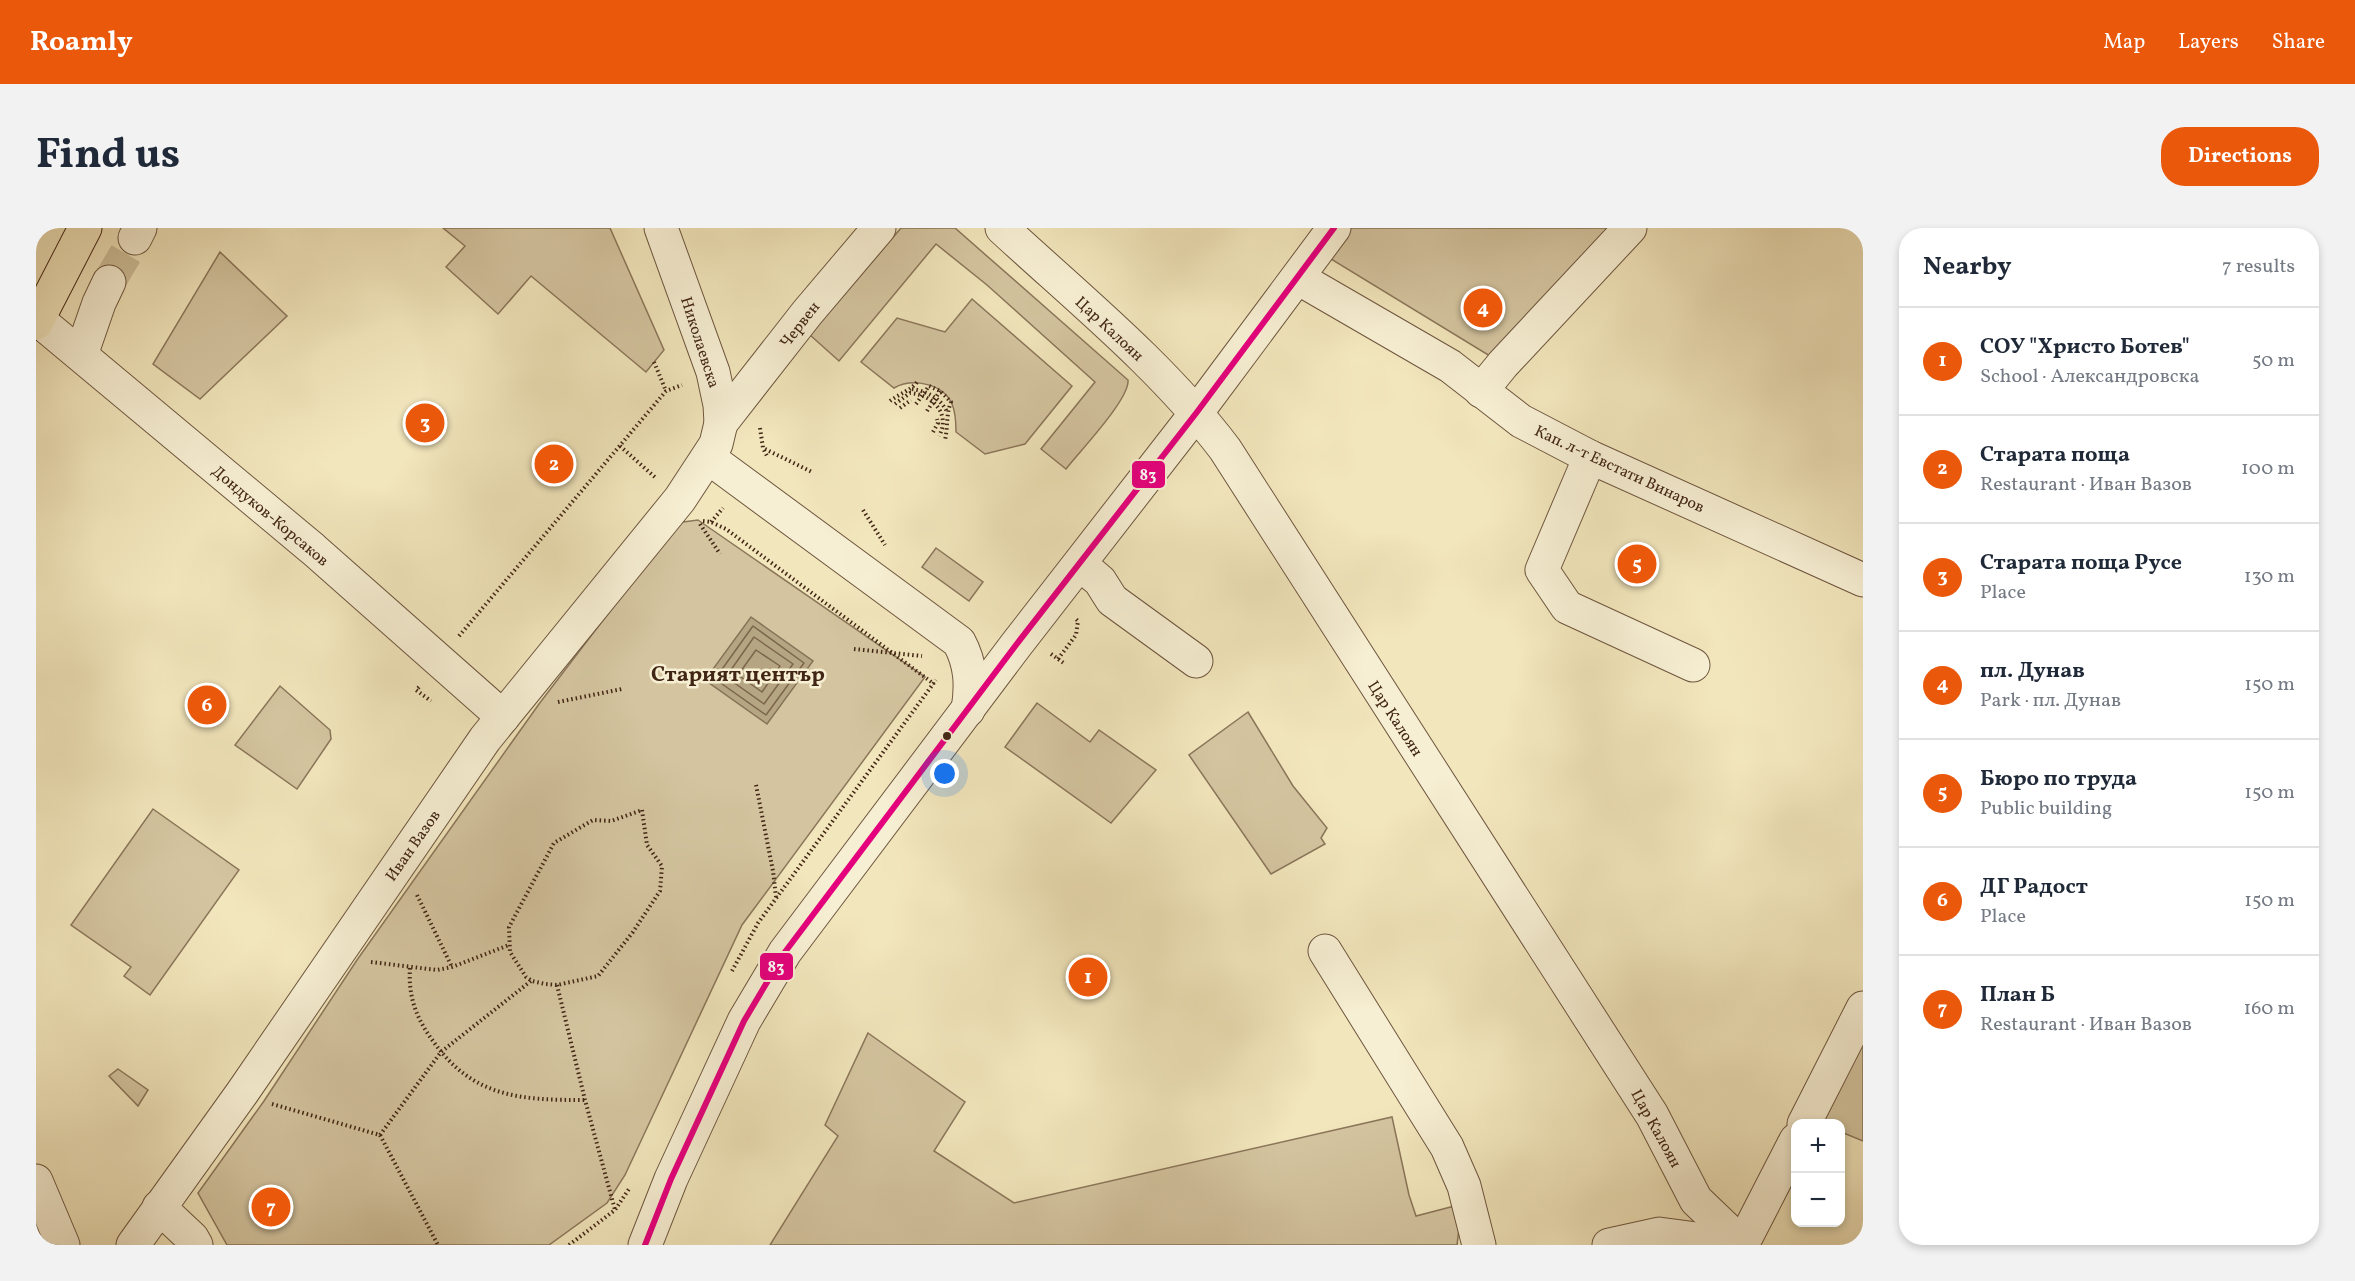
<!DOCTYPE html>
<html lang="en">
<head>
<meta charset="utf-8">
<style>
	:root { --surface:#fff; --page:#f2f2f3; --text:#1f2937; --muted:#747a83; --line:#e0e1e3; --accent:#ea580c }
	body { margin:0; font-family:Vollkorn,serif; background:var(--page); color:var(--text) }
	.controls { position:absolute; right:18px; bottom:18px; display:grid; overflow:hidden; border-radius:12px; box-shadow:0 3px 9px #0003 }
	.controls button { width:54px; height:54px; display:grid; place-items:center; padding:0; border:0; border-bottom:2px solid var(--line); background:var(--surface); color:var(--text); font:30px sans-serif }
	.you { position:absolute; left:909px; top:546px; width:21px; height:21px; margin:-15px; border:4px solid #fff; border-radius:50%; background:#1a73e8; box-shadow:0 0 0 9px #1a73e833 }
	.badge { display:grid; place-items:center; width:39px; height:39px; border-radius:50%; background:var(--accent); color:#fff; font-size:20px; font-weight:700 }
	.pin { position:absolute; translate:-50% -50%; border:3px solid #fff; box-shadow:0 2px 6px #0006 }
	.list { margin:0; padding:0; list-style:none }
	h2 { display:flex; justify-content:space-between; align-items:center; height:78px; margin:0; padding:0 24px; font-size:26px }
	h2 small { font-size:20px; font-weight:400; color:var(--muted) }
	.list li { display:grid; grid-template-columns:39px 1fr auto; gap:18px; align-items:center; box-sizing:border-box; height:108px; padding:0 24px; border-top:2px solid var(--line) }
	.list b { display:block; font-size:22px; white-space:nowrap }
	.list p { margin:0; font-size:20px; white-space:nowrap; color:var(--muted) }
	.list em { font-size:20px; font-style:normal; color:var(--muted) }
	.map { position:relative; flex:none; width:1827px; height:1017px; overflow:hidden; border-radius:24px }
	header { display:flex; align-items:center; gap:36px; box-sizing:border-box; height:84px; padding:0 30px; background:var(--accent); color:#fff }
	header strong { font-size:28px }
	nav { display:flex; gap:33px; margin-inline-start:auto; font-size:21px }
	.intro { display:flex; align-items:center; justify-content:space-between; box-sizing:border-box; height:144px; padding:0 36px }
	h1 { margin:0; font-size:42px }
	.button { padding:15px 27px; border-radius:24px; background:var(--accent); color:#fff; font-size:21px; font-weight:700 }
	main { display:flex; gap:36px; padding:0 36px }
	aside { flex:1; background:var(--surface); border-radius:24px; box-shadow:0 3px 9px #0003 }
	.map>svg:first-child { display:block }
	.green { fill:#d4c5a0; stroke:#8b765a; stroke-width:1.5 }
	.water { fill:#b6a583; stroke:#887257; stroke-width:1.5 }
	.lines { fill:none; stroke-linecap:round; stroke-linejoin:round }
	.shore { stroke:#7c664c; stroke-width:1.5 }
	.minor-tunnel { stroke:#cfc09b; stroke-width:33; stroke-dasharray:33 16; stroke-linecap:butt }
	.minor-casing { stroke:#6e563f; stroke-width:35 }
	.major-casing { stroke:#422615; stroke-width:35 }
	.path { stroke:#422615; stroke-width:4; stroke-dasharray:1.5 3; stroke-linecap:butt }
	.minor { stroke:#f7efd3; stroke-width:33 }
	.major { stroke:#f2e6bc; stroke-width:33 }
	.bus-1-casing { stroke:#f7efd3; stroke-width:10 }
	.bus-1 { stroke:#e5007d; stroke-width:6 }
	.bus-dot { fill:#422615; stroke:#f7efd3; stroke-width:2 }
	.labels { text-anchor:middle; stroke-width:5; stroke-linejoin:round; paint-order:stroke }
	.street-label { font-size:16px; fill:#422615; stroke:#f7efd3 }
	.district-label { font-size:22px; font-weight:bold; fill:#422615; stroke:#f7efd3 }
	.line-badge { stroke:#f7efd3; stroke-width:2 }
	.badge-label { font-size:16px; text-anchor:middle; font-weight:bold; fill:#fff }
</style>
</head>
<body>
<header>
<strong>Roamly</strong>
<nav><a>Map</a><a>Layers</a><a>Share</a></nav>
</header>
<div class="intro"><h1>Find us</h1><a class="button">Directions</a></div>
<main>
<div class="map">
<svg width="1827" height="1017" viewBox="0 0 1827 1017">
	<rect width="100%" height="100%" fill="#f2e6bc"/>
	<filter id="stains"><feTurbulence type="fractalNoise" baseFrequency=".00333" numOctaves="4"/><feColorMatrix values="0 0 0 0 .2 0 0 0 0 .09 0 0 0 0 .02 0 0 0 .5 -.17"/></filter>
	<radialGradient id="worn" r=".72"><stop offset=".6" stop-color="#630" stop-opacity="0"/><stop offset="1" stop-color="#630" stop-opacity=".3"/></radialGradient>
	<g class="green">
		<polygon points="407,0 574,0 628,122 610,144 495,48 462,86 410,39 429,18"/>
		<path d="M865,0H919L1092,152C1094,171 1043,224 1030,241L1005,221L1059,154L951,57L900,16L803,133L774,107Z"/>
		<polygon points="1298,0 1594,0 1467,136 1282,23"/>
		<polygon points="184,24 251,88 164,171 117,136"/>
		<path d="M936,71L1036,158L989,216L949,226L920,204C920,195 920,185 916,176C907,155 876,150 858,160L825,134L861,90L909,104Z"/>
		<polygon points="662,292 889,449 706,697 589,947 571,975 513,1017 191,1017 162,965 228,873 321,732 503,476 635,303 647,294"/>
		<polygon points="900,320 947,354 933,373 886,339"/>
		<polygon points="244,458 294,502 295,511 261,561 199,517"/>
		<polygon points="1001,475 1054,514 1063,502 1120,542 1075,595 969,519"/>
		<polygon points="1212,484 1257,558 1291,600 1285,610 1289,616 1235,646 1153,527"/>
		<polygon points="117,581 203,642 114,767 88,748 95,739 35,697"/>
		<polygon points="832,805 929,874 898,923 978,975 1356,889 1373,967 1380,988 1426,976 1421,1017 734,1017 802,908 789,897"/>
		<polygon points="1827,807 1827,913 1805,904 1804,896 1785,896"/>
		<polygon points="82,841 112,862 102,878 73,848"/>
	</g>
	<polygon class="water" points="715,389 777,433 731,496 669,452"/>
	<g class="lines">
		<g class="shore">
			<polygon points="717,398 768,435 730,487 679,451"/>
			<polygon points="718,409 757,436 728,476 690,449"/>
			<polygon points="720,422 744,438 726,464 702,447"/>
		</g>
		<polyline class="minor-tunnel" points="73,54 99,10"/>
		<g class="minor-casing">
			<g id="minor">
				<path d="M966,0C1043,71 1126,138 1189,221L1616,887L1660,972L1707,1017"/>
				<polyline points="99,10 104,0"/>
				<polyline points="1262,50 1414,138 1485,193 1554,229 1827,352"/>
				<polyline points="0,90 277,321 467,489"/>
				<polyline points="45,127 63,75 73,54"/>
				<polyline points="1445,163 1467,136 1594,0"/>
				<polyline points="685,195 771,85 843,0"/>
				<polyline points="1554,229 1506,342 1531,379 1657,437"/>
				<path d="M673,230L923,414C935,436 936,457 932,482"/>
				<polyline points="1044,336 1064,353 1076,372 1160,433"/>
				<polyline points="1289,723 1411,919 1428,958 1443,1017"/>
				<polyline points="1768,896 1827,780"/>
				<polyline points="0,953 27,1017"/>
				<polyline points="123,979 156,1010 160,1017"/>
				<polyline points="97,1017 206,865 449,511 644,271 680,216 685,195 684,177 677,144 625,0"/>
				<polyline points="609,1017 635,951 708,793 749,724 980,417 1161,184 1298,0"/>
				<polyline points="1573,1017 1623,1006 1706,1017"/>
				<polyline points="1706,1017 1760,912"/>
			</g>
		</g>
		<g class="major-casing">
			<polyline id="major" points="0,95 49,0"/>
		</g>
		<g class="path">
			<polyline points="618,134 630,163"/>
			<path d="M876,161C890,163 905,170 911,184"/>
			<path d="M854,173C863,166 874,163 881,154"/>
			<path d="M859,176L874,165C897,167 915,186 903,208"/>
			<path d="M880,176L893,158L904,163L915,174C910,186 912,199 909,212"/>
			<polyline points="864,180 875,172"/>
			<polyline points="891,183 904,163"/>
			<polyline points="724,200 727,220 732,230"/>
			<polyline points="897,204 902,195 901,191"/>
			<polyline points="584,218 620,250"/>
			<polyline points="729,221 776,244"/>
			<polyline points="827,282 849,317"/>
			<polyline points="667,293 675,294 690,301 898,456"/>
			<polyline points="675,294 687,280"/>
			<polyline points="664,296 684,326"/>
			<polyline points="423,408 630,163 646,157"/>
			<polyline points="818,421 886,428"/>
			<polyline points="1015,426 1029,436"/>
			<polyline points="1022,431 1040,407 1042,393 1040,391"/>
			<polyline points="383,459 380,462 395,473"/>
			<polyline points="522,474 586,461"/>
			<polyline points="720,557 737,643 740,669"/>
			<polygon points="606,582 611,617 626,638 624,663 597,704 562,748 521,757 509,756 496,753 490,749 474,724 473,699 518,615 557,592 575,593"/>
			<polyline points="381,667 416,739"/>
			<polyline points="335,734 401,742 416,739 473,717"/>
			<path d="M374,740C372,768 380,790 397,813C437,870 485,872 549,872"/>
			<polyline points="696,743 722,695 900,452"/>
			<polyline points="521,757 549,872 579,982"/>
			<polyline points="236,876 344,907 402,1017"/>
			<polyline points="344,907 405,824 495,753"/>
			<polyline points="533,1017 579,982 593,961"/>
		</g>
		<use href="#minor" class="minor"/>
		<use href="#major" class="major"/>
		<g class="bus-1-casing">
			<polyline id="bus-1" points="609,1017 635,951 708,793 749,724 980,417 1161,184 1298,0"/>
		</g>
		<use href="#bus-1" class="bus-1"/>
	</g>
	<circle class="bus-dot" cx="911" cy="508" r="5"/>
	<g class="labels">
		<g class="street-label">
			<text transform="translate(763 96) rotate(-52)" y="6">Червен</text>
			<text transform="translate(1074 100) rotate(43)" y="6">Цар Калоян</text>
			<text transform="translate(665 114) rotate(72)" y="6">Николаевска</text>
			<text transform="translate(1584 240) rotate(25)" y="6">Кап. л-т Евстати Винаров</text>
			<text transform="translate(235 287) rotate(40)" y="6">Дондуков-Корсаков</text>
			<text transform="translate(1360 490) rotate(57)" y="6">Цар Калоян</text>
			<text transform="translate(376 617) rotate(-55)" y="6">Иван Вазов</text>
			<text transform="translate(1621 900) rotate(61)" y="6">Цар Калоян</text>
		</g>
		<g class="district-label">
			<text x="702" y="453">Старият център</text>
		</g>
	</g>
	<g class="line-badge">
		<rect x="1095" y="232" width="35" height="29" rx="6" fill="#e5007d"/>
		<rect x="723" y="724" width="35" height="29" rx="6" fill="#e5007d"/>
	</g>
	<g class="badge-label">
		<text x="1112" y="252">83</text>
		<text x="740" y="744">83</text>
	</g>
	<rect width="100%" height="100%" filter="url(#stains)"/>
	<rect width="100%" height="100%" fill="url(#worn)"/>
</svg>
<div class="controls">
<button>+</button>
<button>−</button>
</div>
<div class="you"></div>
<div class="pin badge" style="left:1052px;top:749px">1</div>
<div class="pin badge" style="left:518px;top:236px">2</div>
<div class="pin badge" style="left:389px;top:195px">3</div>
<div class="pin badge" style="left:1447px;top:80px">4</div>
<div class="pin badge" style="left:1601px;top:336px">5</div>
<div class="pin badge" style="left:171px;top:477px">6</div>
<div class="pin badge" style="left:235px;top:979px">7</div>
</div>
<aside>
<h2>Nearby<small>7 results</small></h2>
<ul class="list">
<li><span class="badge">1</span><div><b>СОУ &quot;Христо Ботев&quot;</b><p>School · Александровска</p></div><em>50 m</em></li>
<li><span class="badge">2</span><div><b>Старата поща</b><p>Restaurant · Иван Вазов</p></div><em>100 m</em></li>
<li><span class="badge">3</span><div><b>Старата поща Русе</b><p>Place</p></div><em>130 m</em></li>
<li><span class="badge">4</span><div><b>пл. Дунав</b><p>Park · пл. Дунав</p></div><em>150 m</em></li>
<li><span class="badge">5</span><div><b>Бюро по труда</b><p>Public building</p></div><em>150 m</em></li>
<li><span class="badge">6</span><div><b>ДГ Радост</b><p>Place</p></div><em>150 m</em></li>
<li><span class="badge">7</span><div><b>План Б</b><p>Restaurant · Иван Вазов</p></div><em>160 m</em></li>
</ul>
</aside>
</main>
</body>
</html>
